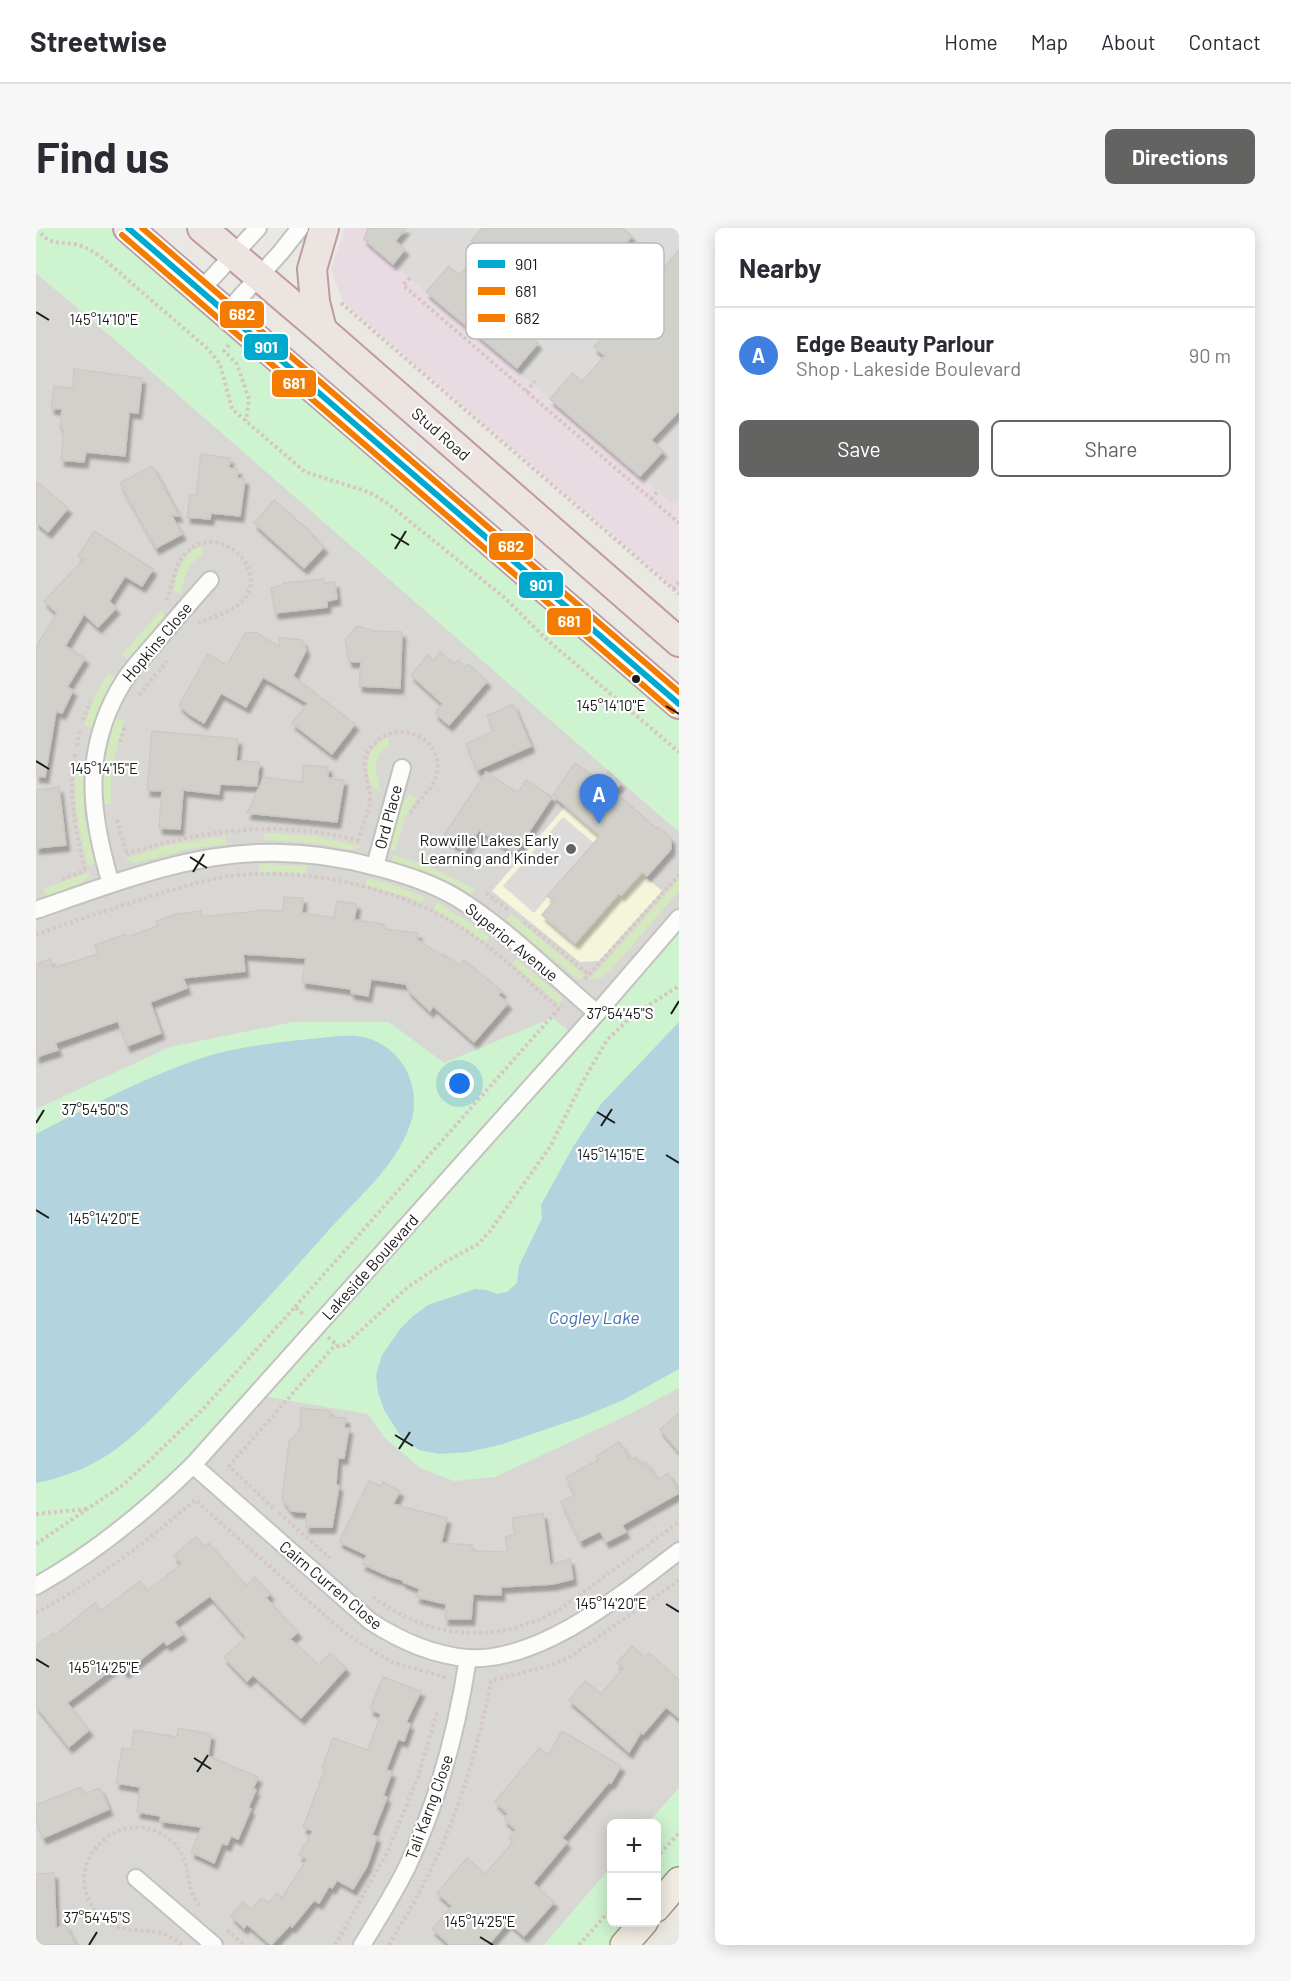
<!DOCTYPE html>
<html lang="en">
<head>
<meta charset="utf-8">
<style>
	:root { --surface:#fff; --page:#f7f7f7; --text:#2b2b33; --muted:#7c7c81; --line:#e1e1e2; --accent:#636361 }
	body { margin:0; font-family:Barlow,sans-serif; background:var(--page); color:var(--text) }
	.controls { position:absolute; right:18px; bottom:18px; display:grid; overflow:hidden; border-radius:9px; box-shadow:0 3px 15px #0003 }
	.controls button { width:54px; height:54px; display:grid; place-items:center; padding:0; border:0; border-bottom:2px solid var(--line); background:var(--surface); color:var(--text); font:30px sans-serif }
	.you { position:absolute; left:424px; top:856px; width:21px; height:21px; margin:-15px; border:4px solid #fff; border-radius:50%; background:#1a73e8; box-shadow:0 0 0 9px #1a73e833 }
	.badge { display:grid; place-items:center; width:39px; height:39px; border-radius:50%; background:var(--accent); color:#fff; font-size:20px; font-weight:700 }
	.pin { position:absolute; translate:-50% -50px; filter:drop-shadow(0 2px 3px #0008) }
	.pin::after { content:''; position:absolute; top:32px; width:21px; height:18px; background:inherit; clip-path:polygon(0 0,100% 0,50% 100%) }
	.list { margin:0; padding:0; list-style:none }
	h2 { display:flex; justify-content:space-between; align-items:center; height:78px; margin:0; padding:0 24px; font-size:26px }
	h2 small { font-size:20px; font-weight:400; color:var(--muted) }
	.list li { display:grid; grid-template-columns:39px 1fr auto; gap:18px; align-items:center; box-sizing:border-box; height:96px; padding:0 24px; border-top:2px solid var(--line) }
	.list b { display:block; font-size:22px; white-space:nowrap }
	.list p { margin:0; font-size:20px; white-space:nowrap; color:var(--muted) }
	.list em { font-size:20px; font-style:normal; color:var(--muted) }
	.actions { display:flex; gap:12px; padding:18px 24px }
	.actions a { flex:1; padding:14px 0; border:2px solid var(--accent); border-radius:9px; text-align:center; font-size:21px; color:var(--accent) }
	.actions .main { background:var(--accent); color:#fff }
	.map { position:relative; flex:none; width:643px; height:1717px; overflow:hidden; border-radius:9px }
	header { display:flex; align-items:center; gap:36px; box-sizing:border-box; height:84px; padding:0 30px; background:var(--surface); border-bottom:2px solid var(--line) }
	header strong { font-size:28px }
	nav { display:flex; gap:33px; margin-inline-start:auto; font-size:21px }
	.intro { display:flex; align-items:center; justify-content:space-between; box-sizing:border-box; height:144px; padding:0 36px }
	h1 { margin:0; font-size:42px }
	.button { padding:15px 27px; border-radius:9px; background:var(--accent); color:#fff; font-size:21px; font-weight:700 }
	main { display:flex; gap:36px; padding:0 36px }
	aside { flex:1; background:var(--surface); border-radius:9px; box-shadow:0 3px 15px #0003 }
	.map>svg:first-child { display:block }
	.residential { fill:#d9d7d4 }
	.industrial { fill:#e8dbe2 }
	.education { fill:#f4f5db }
	.grass { fill:#d4eabe }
	.park { fill:#cef3cf }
	.parking { fill:#dcdbd9 }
	.water { fill:#b3d4df }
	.building { fill:#d2d0cb; stroke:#cdc9c4; stroke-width:1.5; filter:url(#shadow) }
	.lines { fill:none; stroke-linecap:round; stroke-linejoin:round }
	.minor-casing { stroke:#c2c2bf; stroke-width:20 }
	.primary-casing { stroke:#9f9780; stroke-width:30 }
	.trunk-casing { stroke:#c099a2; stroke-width:32 }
	.path { stroke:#d6c7c3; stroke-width:4; stroke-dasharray:3 3; stroke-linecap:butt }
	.minor { stroke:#fcfcfb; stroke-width:16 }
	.primary { stroke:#f0ebe1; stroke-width:27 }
	.trunk { stroke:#ece4e0; stroke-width:28 }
	.bus-1-casing { stroke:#fff; stroke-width:10 }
	.bus-2-casing { stroke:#fff; stroke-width:10 }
	.bus-3-casing { stroke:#fff; stroke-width:10 }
	.bus-1 { stroke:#00a9ce; stroke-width:6 }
	.bus-2 { stroke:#f47d01; stroke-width:6 }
	.bus-3 { stroke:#f47d01; stroke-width:6 }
	.ticks { fill:none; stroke:#1b1b1b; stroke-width:2 }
	.bus-dot { fill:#1b1b1b; stroke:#fff; stroke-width:2 }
	.poi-dot { fill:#636361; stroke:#fff; stroke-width:2 }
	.labels { text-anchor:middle; stroke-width:4.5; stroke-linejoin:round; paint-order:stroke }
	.street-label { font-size:16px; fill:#1b1b1b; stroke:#fff }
	.poi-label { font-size:16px; fill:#1b1b1b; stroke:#fff; text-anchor:end }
	.water-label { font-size:18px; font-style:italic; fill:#4373ae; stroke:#fff }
	.key { fill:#fff; stroke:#bbb; stroke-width:1.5 }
	.key-label { font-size:16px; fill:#1b1b1b }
	.ticks-label { font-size:15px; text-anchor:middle; fill:#1b1b1b; stroke:#fff; stroke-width:4.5; stroke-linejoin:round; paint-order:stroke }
	.line-badge { stroke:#fff; stroke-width:2 }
	.badge-label { font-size:16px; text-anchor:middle; font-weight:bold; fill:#fff }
</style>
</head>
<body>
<header>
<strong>Streetwise</strong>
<nav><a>Home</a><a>Map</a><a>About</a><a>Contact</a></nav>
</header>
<div class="intro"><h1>Find us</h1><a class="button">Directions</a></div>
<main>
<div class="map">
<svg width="643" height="1717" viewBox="0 0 643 1717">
	<defs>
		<filter id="shadow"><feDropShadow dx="3.5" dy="6" stdDeviation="1.5" flood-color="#0004"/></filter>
	</defs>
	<rect width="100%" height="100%" fill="#eae8e2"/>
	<polygon class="residential" points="0,45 76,109 643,604 643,1560 612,1595 576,1596 575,1639 508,1717 0,1717"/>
	<polygon class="industrial" points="309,0 643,0 643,364 307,74 295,42"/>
	<polygon class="education" points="529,579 626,663 563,733 544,734 456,663"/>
	<g class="grass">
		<path d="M166,318L167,326C151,336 149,348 145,366L137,363C143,343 144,326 166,318Z"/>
		<polygon points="125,383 129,390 93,432 86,426"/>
		<polygon points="72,445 79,450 66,474 56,500 48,497 58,471"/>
		<polygon points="79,491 88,492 75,543 75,576 67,576 67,540"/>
		<path d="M352,509L353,517C334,529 340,546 345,564L335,557C328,537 332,518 352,509Z"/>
		<path d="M39,546L47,547L48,588L60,631L59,636L52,638C43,604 39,581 39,546Z"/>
		<path d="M374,565L381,571L369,589L359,623L355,622C352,602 363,580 374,565Z"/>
		<polygon points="228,605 280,608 325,619 317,622 279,615 229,612"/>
		<polygon points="189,608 191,616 152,621 99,635 88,631 129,618"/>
		<polygon points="357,627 393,638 439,661 435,666 412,653 391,644 358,634 356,632"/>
		<polygon points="224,636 271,638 270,646 223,644"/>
		<polygon points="53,644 54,648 44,656 10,668 7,661"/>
		<polygon points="331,650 354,656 389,669 386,675 373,669 329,657"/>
		<polygon points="643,651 643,663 575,742 567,749 552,753"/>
		<polygon points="401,674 454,708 449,714 398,681"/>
		<polygon points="475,686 548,747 544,752 539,749 470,692"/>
		<polygon points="480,731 527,770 523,776 476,736"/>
	</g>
	<g class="park">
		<polygon points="0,0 91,0 643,476 643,604 76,109 0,45"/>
		<polygon points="643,690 643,1160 596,1185 459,1249 418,1253 384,1240 348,1209 332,1186 220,1167 157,1237 0,1358 0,881 134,819 257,794 353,794 408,835 509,793 514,788 540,809"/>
		<polygon points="643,1560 643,1653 621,1680 620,1596 612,1596"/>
		<polygon points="575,1639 576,1694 608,1695 588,1717 508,1717"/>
	</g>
	<g class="parking">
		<polygon points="370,0 446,0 435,13 445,22 423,47 413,39 390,64 357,36 369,22 359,13"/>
		<polygon points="587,0 643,0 643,24 624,64 601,91 590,83 558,119 569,128 557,141 546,153 536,145 514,171 480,142 502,115 493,107 514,82 525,90 557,52 547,43 569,17 580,26 596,8"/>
		<polygon points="638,188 643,193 643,270 638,277 604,248 627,224 615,213"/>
		<polygon points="527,589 558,615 498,685 467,658"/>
	</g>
	<g class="water">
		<polygon points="643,794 643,1141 587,1172 549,1188 467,1216 433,1224 403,1226 383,1222 366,1210 348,1182 342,1164 340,1147 346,1127 364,1101 376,1089 392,1077 439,1061 451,1062 461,1066 471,1064 481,1055 483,1038 506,990 505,977 537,919 565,876"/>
		<path d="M303,808C312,808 322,807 331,810C368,821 387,861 374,897C359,940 321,970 291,1004C246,1055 201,1105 152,1153C129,1177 106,1202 79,1222C57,1238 27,1250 0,1255V906C53,879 107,850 163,831C208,816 257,813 303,808Z"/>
	</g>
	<g class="building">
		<polygon points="332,0 370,0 359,13 369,21 357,36 328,11"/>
		<polygon points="446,0 587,0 596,8 580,26 569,17 547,43 557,52 525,91 514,82 493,107 502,115 481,140 390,64 413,38 423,47 445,22 435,13"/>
		<polygon points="643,22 643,183 615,212 627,223 604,248 514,171 536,145 546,153 569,128 558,119 590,83 600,91 613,77 624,64 614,55"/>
		<polygon points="38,141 106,150 102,185 93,184 89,228 50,224 48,234 25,232 28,201 24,201 26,181 15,180 18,158 37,160"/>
		<polygon points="165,226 194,230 193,240 202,241 201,250 209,251 204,288 175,285 174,291 151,289 154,266 160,267"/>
		<polygon points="116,238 143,288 135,287 146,306 120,320 84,255"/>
		<polygon points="0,253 32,280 12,304 0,294"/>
		<polygon points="238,272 278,307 276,308 288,319 268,340 218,295"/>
		<polygon points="58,303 117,341 106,358 89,348 73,373 80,380 62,399 48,386 29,418 49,430 31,459 37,462 26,485 20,483 9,549 0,548 0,419 21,385 8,373 48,331 42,328"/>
		<polygon points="288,351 288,355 299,354 301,371 291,373 291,379 239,385 235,360 247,357 247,355"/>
		<polygon points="321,398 338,403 366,404 364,460 323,458 325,434 313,433 309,412"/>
		<polygon points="210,404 221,405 244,419 243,409 266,412 270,422 257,448 319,496 296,526 256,495 272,475 227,449 210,479 185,465 168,495 153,486 143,477 172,426 191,437"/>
		<polygon points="404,424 418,436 422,432 430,439 432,436 451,453 413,497 399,485 407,476 375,447 392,427 398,432"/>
		<polygon points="477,476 495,518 441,542 430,516 458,503 451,488"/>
		<polygon points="116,503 202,511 200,533 223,534 221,558 184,556 183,566 147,562 144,601 123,600 126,563 111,562"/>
		<polygon points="539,535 564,552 572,543 585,555 578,563 621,601 622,599 635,610 635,621 611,648 606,644 585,667 583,665 539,715 506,687 518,673 511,668 564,608 517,567"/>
		<polygon points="268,537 292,539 292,550 308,552 301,594 211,585 228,549 266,554"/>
		<polygon points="450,544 482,565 490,552 516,569 479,625 443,602 429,623 407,609"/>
		<polygon points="23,559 30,617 0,620 0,562"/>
		<polygon points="248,669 267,670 266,685 298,690 301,673 321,676 318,692 348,696 348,701 382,705 381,711 406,728 407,726 424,737 428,732 466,763 462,767 472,775 438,814 397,778 394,783 373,763 370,756 335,751 332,768 315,765 315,761 266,754 270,730 207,726 209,743 147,750 151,760 114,774 125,805 91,818 82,793 19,815 22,822 0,829 0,736 14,731 17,740 62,726 59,717 90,706 91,709 122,698 120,693 141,686 165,683 165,689 222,683 223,682 247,683"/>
		<polygon points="265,1180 295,1183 294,1189 310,1190 308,1200 313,1200 308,1230 302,1230 300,1256 303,1258 296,1299 270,1299 271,1284 255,1283 246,1271 253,1214 264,1201"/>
		<polygon points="643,1185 643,1224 624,1201"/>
		<polygon points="583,1214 594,1232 601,1229 605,1237 610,1234 621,1252 632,1245 643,1265 586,1297 590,1304 570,1314 564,1303 544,1313 525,1274 539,1267 530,1249 562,1232 560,1228"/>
		<polygon points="333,1253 345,1258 347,1254 364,1263 357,1276 411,1290 405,1315 436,1317 436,1323 472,1324 469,1309 479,1307 476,1290 507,1285 514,1337 534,1331 537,1351 517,1356 465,1359 465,1367 437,1366 435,1391 409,1391 410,1376 380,1369 384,1361 367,1354 367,1352 353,1348 326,1336 331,1327 303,1314"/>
		<polygon points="160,1309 169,1319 173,1315 210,1358 219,1349 234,1366 230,1370 262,1404 254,1411 283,1437 294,1425 310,1440 265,1490 217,1447 211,1453 188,1429 210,1409 174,1368 138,1394 147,1406 131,1417 128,1413 89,1444 83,1436 31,1475 53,1502 33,1519 0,1478 0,1418 17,1405 19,1407 59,1375 65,1383 104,1353 111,1363 146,1336 138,1327"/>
		<polygon points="596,1418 609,1429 613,1425 643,1452 643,1490 630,1479 607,1506 605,1504 593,1524 533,1472 549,1453 565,1466 587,1440 581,1435"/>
		<polygon points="347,1449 385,1463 370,1494 374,1496 368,1513 362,1511 350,1542 356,1544 347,1568 351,1569 336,1607 341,1609 331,1638 317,1661 301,1652 296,1660 293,1658 283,1675 278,1672 256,1699 254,1697 235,1717 211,1696 208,1700 195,1688 207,1674 215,1681 226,1670 232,1675 241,1665 246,1670 271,1631 263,1627 277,1603 267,1599 289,1541 286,1540 297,1510 332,1522 345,1486 334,1481"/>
		<polygon points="142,1500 175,1506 172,1528 222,1549 217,1561 220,1562 212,1580 215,1581 202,1611 195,1608 191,1617 186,1615 178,1635 155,1624 166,1599 124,1593 125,1588 101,1584 104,1559 80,1555 86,1520 95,1521 98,1502 141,1509"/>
		<polygon points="526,1503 585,1538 575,1555 573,1554 526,1610 531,1614 497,1655 518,1674 488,1708 472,1694 452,1717 414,1717 396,1701 416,1678 401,1665 431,1630 449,1646 477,1614 473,1610 480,1602 468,1591 472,1586 459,1574 503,1520 512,1527"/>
		<polygon points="45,1559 48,1566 64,1560 73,1581 7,1610 0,1593 0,1577"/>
		<polygon points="18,1645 20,1701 29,1696 40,1717 0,1717 0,1646"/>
	</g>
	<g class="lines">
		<g class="minor-casing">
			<g id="minor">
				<polyline points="164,63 222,0"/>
				<polyline points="190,85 245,24 264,0"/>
				<polyline points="339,638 366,540"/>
				<path d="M75,656C53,583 46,520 88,453C97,439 109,427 120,414C138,393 156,372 174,352"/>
				<path d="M0,682C121,640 211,603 340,639C368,646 396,655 421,670C470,700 516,747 561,785"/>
				<path d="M157,1237L334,1393C363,1412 396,1427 431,1430C504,1435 588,1365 643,1323"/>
				<path d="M0,1358C59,1325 109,1284 157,1237L561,785L643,690"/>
				<polyline points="100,1650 178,1717"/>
				<path d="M326,1717C342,1691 359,1664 372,1637C403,1571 421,1502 432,1430"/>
			</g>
		</g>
		<g class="primary-casing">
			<g id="primary">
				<polyline points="620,1680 643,1653"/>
				<polyline points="588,1717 608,1694"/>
			</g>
		</g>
		<g class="trunk-casing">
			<g id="trunk">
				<polyline points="92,0 643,476"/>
				<polyline points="166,0 286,102 643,414"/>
				<polyline points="286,102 279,74 276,41 288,0"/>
			</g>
		</g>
		<g class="path">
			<path d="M2,0C10,17 22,14 38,16C48,18 56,23 64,28L172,121L184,136L196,181L210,193L269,244L333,264L351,275L469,370L509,410L643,524"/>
			<polyline points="374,50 367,57 643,295"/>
			<polyline points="305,75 643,366"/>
			<polyline points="193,117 188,123 201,136 213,171 210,193"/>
			<polyline points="490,164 499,153"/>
			<polyline points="615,271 622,263"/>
			<polyline points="637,361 643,354"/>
			<path d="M130,372C138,358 137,338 149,326C177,294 229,333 211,367C201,385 176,387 160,397"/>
			<polyline points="103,467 131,433"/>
			<polyline points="47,492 54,474"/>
			<polyline points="84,514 89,498"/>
			<polyline points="41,518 44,502"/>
			<path d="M39,526C32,571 39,599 49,643"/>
			<polyline points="81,592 91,626"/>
			<path d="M322,613C326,600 332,586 334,573C335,556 323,540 332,524C353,486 411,507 400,548C396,563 382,572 374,585"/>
			<path d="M90,626C163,602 250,590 325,614"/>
			<polyline points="26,651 50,642"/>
			<polyline points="450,665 473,682"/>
			<polyline points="488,694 553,746"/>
			<path d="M0,707C34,694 69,683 104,672C132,663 159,654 188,649C264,637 365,659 429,702C463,724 492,754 523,781"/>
			<polyline points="549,751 643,647"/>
			<polyline points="259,1079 526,777"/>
			<polyline points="292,1109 302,1118 309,1117 372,1059 409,1034 442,1016 454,1003 514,919 546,855 571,812 597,787 643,758"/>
			<polyline points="237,1280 193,1238 300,1116"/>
			<polyline points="243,1285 294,1330"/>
			<polyline points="0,1286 50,1281"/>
			<polyline points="0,1316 88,1256 113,1233 168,1180 259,1079 269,1088"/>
			<path d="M337,1369C397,1413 464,1417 527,1379L643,1294"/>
			<path d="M0,1385C59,1353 108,1316 159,1272L304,1401L325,1416L356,1434L408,1449L407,1453"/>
			<polyline points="620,1630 643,1605"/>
			<polyline points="191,1702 209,1717"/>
			<path d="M146,1717C115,1690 87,1716 60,1683C23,1639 80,1576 129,1608C161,1629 144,1657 165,1679"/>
			<polyline points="299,1717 351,1625 382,1549 401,1484"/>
			<path d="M353,1717C364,1697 377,1678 387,1657C421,1593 441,1524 455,1453L509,1439L534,1429L643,1352"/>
			<polyline points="543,1717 576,1680"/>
		</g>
		<use href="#minor" class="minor"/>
		<use href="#primary" class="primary"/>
		<use href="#trunk" class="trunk"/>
		<g class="bus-1-casing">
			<polyline id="bus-1" points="92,0 643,476"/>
		</g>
		<g class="bus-2-casing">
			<polyline id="bus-2" points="86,7 637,483"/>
		</g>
		<g class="bus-3-casing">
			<polyline id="bus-3" points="106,0 643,464"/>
		</g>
		<use href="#bus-1" class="bus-1"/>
		<use href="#bus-2" class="bus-2"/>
		<use href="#bus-3" class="bus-3"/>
	</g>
	<path class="ticks" d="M0,84L13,92M355,306L373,317M359,321L370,303M630,478L643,486M0,533L13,541M154,629L171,640M157,644L168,626M635,786L643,773M561,884L579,895M0,895L8,882M565,898L576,881M630,927L643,935M0,982L13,990M359,1207L377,1218M363,1221L374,1204M630,1376L643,1384M0,1431L13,1439M158,1530L175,1541M161,1544L172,1527M444,1709L457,1717M53,1717L61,1704"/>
	<circle class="bus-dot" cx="600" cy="451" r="5"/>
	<circle class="poi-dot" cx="535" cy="621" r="6"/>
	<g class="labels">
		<g class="street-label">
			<text transform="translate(405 206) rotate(41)" y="6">Stud Road</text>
			<text transform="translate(121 414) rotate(-50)" y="6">Hopkins Close</text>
			<text transform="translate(352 589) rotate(-75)" y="6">Ord Place</text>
			<text transform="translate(476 714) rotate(39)" y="6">Superior Avenue</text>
			<text transform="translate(334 1039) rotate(-48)" y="6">Lakeside Boulevard</text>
			<text transform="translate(295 1357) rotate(40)" y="6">Cairn Curren Close</text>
			<text transform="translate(393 1579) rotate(-70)" y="6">Tali Karng Close</text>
		</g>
		<g class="poi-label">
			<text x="523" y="618">Rowville Lakes Early<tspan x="523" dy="18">Learning and Kinder</tspan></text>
		</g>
		<g class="water-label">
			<text x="558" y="1096">Cogley Lake</text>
		</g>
	</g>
	<rect x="430" y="15" width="198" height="96" rx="9" class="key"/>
	<rect x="442" y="32" width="27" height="8" fill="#00a9ce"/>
	<rect x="442" y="59" width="27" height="8" fill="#f47d01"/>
	<rect x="442" y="86" width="27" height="8" fill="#f47d01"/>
	<g class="key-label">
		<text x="479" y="42">901</text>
		<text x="479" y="69">681</text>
		<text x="479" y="96">682</text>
	</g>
	<g class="ticks-label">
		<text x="68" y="97">145°14'10"E</text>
		<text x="575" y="483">145°14'10"E</text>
		<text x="68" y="546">145°14'15"E</text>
		<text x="584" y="791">37°54'45"S</text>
		<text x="59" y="887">37°54'50"S</text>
		<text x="575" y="932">145°14'15"E</text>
		<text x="68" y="996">145°14'20"E</text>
		<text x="575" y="1381">145°14'20"E</text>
		<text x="68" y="1445">145°14'25"E</text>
		<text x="61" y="1695">37°54'45"S</text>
		<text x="444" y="1699">145°14'25"E</text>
	</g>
	<g class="line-badge">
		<rect x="183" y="72" width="46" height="29" rx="6" fill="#f47d01"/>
		<rect x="207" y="105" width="46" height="28" rx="6" fill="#00a9ce"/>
		<rect x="235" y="141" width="46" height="29" rx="6" fill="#f47d01"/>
		<rect x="452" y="304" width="46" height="29" rx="6" fill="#f47d01"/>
		<rect x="482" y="343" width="46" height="28" rx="6" fill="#00a9ce"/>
		<rect x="510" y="379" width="46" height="29" rx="6" fill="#f47d01"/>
	</g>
	<g class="badge-label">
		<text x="206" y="92">682</text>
		<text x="230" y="125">901</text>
		<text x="258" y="161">681</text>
		<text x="475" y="324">682</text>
		<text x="505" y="363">901</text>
		<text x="533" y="399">681</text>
	</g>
</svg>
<div class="controls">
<button>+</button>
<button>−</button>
</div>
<div class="you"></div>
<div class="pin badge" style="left:563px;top:596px;background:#3f7fe0">A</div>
</div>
<aside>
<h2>Nearby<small></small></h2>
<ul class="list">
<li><span class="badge" style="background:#3f7fe0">A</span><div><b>Edge Beauty Parlour</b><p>Shop · Lakeside Boulevard</p></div><em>90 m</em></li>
</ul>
<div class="actions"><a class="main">Save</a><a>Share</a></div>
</aside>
</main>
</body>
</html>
